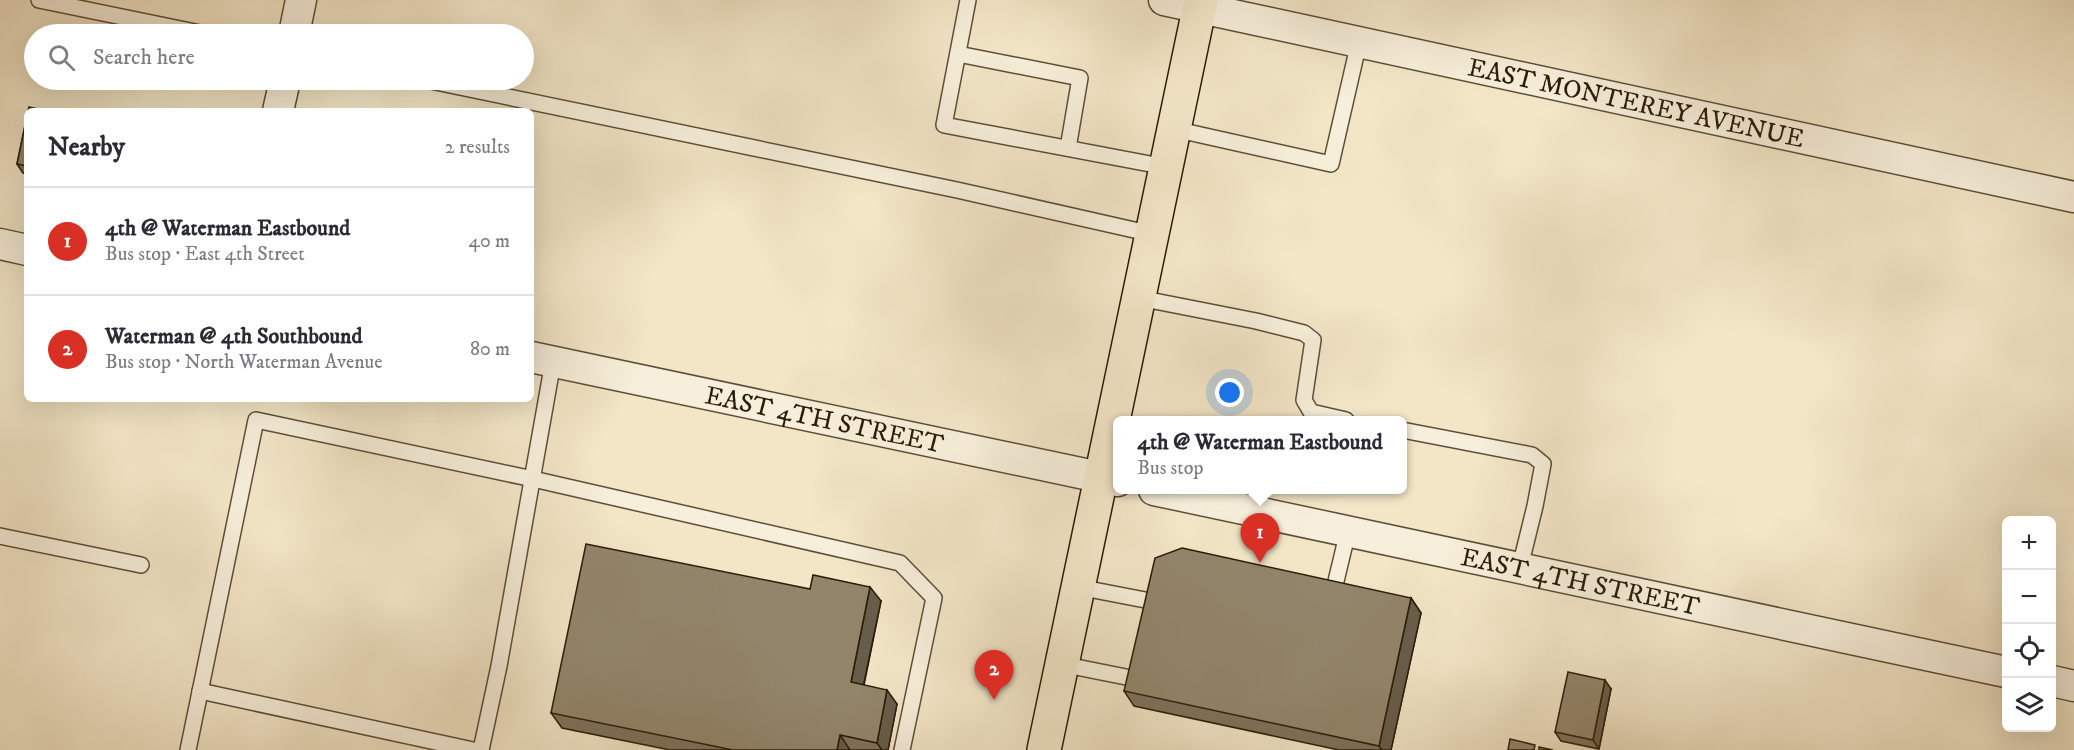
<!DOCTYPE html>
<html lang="en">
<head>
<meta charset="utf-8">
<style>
	:root { --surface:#fff; --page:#f7f7f7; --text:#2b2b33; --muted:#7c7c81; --line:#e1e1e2; --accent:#d93025 }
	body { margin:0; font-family:"IM FELL DW Pica",serif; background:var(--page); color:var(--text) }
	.controls { position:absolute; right:18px; bottom:18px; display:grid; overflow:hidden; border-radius:9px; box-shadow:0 6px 24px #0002 }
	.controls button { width:54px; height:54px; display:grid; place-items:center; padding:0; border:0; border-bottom:2px solid var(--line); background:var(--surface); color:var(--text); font:30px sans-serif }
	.you { position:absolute; left:1230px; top:393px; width:21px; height:21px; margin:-15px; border:4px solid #fff; border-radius:50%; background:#1a73e8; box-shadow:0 0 0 9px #1a73e833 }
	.badge { display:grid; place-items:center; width:39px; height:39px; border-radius:50%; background:var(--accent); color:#fff; font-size:20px; font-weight:700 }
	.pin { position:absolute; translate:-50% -50px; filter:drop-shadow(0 2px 3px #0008) }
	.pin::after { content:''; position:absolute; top:32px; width:21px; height:18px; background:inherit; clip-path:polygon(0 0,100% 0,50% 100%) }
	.popup { position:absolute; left:1113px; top:416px; width:294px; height:78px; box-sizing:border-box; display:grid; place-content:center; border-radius:9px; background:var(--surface); filter:drop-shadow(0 2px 4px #0005); font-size:20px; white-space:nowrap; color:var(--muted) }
	.popup b { font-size:22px; color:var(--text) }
	.popup::after { content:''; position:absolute; left:50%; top:100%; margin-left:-12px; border:12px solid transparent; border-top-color:var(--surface) }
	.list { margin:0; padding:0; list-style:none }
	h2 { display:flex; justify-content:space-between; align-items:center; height:78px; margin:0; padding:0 24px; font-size:26px }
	h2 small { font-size:20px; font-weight:400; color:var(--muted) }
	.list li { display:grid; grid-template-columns:39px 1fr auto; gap:18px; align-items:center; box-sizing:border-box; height:108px; padding:0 24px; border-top:2px solid var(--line) }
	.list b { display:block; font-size:22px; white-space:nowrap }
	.list p { margin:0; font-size:20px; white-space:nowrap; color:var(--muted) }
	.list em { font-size:20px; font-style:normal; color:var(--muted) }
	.icon { flex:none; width:33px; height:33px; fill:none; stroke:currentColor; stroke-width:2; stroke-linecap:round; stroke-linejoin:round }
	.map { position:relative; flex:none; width:2074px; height:750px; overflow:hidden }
	.search { position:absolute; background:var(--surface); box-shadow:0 6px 24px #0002; left:24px; top:24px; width:510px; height:66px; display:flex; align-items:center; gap:15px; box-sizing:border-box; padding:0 21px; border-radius:33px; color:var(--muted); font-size:22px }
	.panel { position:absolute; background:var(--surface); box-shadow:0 6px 24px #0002; left:24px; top:108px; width:510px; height:294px; border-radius:9px }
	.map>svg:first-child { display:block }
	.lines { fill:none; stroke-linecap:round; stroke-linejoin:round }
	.service-casing { stroke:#5d4e38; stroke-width:18 }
	.minor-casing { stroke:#5d4e38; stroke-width:33 }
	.primary-casing { stroke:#2b1c08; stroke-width:36 }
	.service { stroke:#f7efdb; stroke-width:15 }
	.minor { stroke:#f7efdb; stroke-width:30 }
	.primary { stroke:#f2e6c7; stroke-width:33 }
	.wall { fill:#7e725c; stroke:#2b1c08; stroke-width:1.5 }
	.shaded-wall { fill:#665d4b; stroke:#2b1c08; stroke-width:1.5 }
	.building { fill:#92856b; stroke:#2b1c08; stroke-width:1.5 }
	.labels { text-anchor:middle; stroke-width:5; stroke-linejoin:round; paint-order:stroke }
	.street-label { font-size:26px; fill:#2b1c08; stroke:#f7efdb }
</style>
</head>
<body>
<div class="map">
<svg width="2074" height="750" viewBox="0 0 2074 750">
	<rect width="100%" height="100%" fill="#f2e6c7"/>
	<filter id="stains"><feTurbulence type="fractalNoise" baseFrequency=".00333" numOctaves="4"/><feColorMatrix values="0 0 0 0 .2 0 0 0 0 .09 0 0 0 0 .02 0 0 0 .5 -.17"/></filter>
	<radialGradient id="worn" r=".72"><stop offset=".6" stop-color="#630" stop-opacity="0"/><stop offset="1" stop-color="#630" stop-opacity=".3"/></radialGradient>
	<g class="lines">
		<g class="service-casing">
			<g id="service">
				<polyline points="39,0 205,34"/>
				<polyline points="968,0 944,125 1166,167"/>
				<polyline points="958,54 1080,78 1068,148"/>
				<polyline points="426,80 957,190 1152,234"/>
				<polyline points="1174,129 1331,164 1359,42"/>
				<polyline points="1139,298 1256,321 1304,333 1313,340 1304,400 1311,412 1346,420"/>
				<polyline points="1402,430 1532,455 1543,464 1535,506 1520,567"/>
				<polyline points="0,536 141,565"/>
				<polyline points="1078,587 1166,604"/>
				<polyline points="1331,602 1348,531"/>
				<polyline points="1061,664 1146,681"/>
				<polyline points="200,691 473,750"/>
				<polyline points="188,750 256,420 533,479 900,563 934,598 902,750"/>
				<polyline points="481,750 499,666 553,362"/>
			</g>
		</g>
		<g class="minor-casing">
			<g id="minor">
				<path id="s1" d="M1164,0L2074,197"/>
				<polyline points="294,34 301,0"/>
				<polyline points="278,111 285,80"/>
				<polyline points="0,244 27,250"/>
				<path id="s2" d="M531,357L1118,481"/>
				<path id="s3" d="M1154,490L2006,672"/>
				<polyline points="2052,681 2074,686"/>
			</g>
		</g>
		<g class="primary-casing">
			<polyline id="primary" points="1044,750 1201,0"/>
		</g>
		<use href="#service" class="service"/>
		<use href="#minor" class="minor"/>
		<use href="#primary" class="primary"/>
	</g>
	<g class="wall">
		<polygon points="27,116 27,174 23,173 17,164"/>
		<polygon points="1411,598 1421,613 1391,750 1339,750 1134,706 1124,691"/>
		<polygon points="881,601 864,685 897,704 888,750 670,750 562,728 551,713"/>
		<polygon points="1611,689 1599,749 1561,741 1555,732"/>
	</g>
	<g class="shaded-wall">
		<polygon points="870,587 881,601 861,697 851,682"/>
		<polygon points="1411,598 1421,613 1391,750 1382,750 1379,746"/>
		<polygon points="1605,680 1611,689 1599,749 1593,740"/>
		<polygon points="887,690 897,704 888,750 882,750 877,743"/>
		<polygon points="840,735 850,750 837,750"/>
	</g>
	<g class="building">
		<polygon points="29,107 47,111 28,111"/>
		<polygon points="27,116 27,166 17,164"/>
		<polygon points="586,544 810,589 813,575 870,587 851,682 887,690 877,743 840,735 837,750 733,750 551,713"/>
		<polygon points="1182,548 1411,598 1379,746 1124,691 1155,558"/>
		<polygon points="1568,672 1605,680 1593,740 1555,732"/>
		<polygon points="1510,739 1535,745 1534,750 1508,750"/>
		<polygon points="1539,747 1553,750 1539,750"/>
	</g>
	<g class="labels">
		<g class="street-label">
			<text dy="9" stroke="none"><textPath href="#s1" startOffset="483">EAST MONTEREY AVENUE</textPath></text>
			<text dy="9" stroke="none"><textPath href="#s2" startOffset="300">EAST 4TH STREET</textPath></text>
			<text dy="9" stroke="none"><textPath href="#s3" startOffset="436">EAST 4TH STREET</textPath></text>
		</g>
	</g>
	<rect width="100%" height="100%" filter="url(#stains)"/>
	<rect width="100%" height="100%" fill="url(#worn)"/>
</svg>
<div class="controls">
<button>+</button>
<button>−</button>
<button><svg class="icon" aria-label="locate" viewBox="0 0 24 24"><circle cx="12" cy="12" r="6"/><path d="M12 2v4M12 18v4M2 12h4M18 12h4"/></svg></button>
<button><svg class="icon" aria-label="layers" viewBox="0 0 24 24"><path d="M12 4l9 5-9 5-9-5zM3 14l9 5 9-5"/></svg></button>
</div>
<div class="you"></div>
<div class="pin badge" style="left:1260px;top:563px">1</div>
<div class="popup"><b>4th @ Waterman Eastbound</b>Bus stop</div>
<div class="pin badge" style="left:994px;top:700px">2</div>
<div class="search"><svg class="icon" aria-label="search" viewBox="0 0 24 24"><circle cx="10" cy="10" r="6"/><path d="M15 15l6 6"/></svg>Search here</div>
<section class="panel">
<h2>Nearby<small>2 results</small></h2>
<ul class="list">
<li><span class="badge">1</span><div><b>4th @ Waterman Eastbound</b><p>Bus stop · East 4th Street</p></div><em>40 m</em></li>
<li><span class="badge">2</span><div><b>Waterman @ 4th Southbound</b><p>Bus stop · North Waterman Avenue</p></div><em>80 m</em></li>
</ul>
</section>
</div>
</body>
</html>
